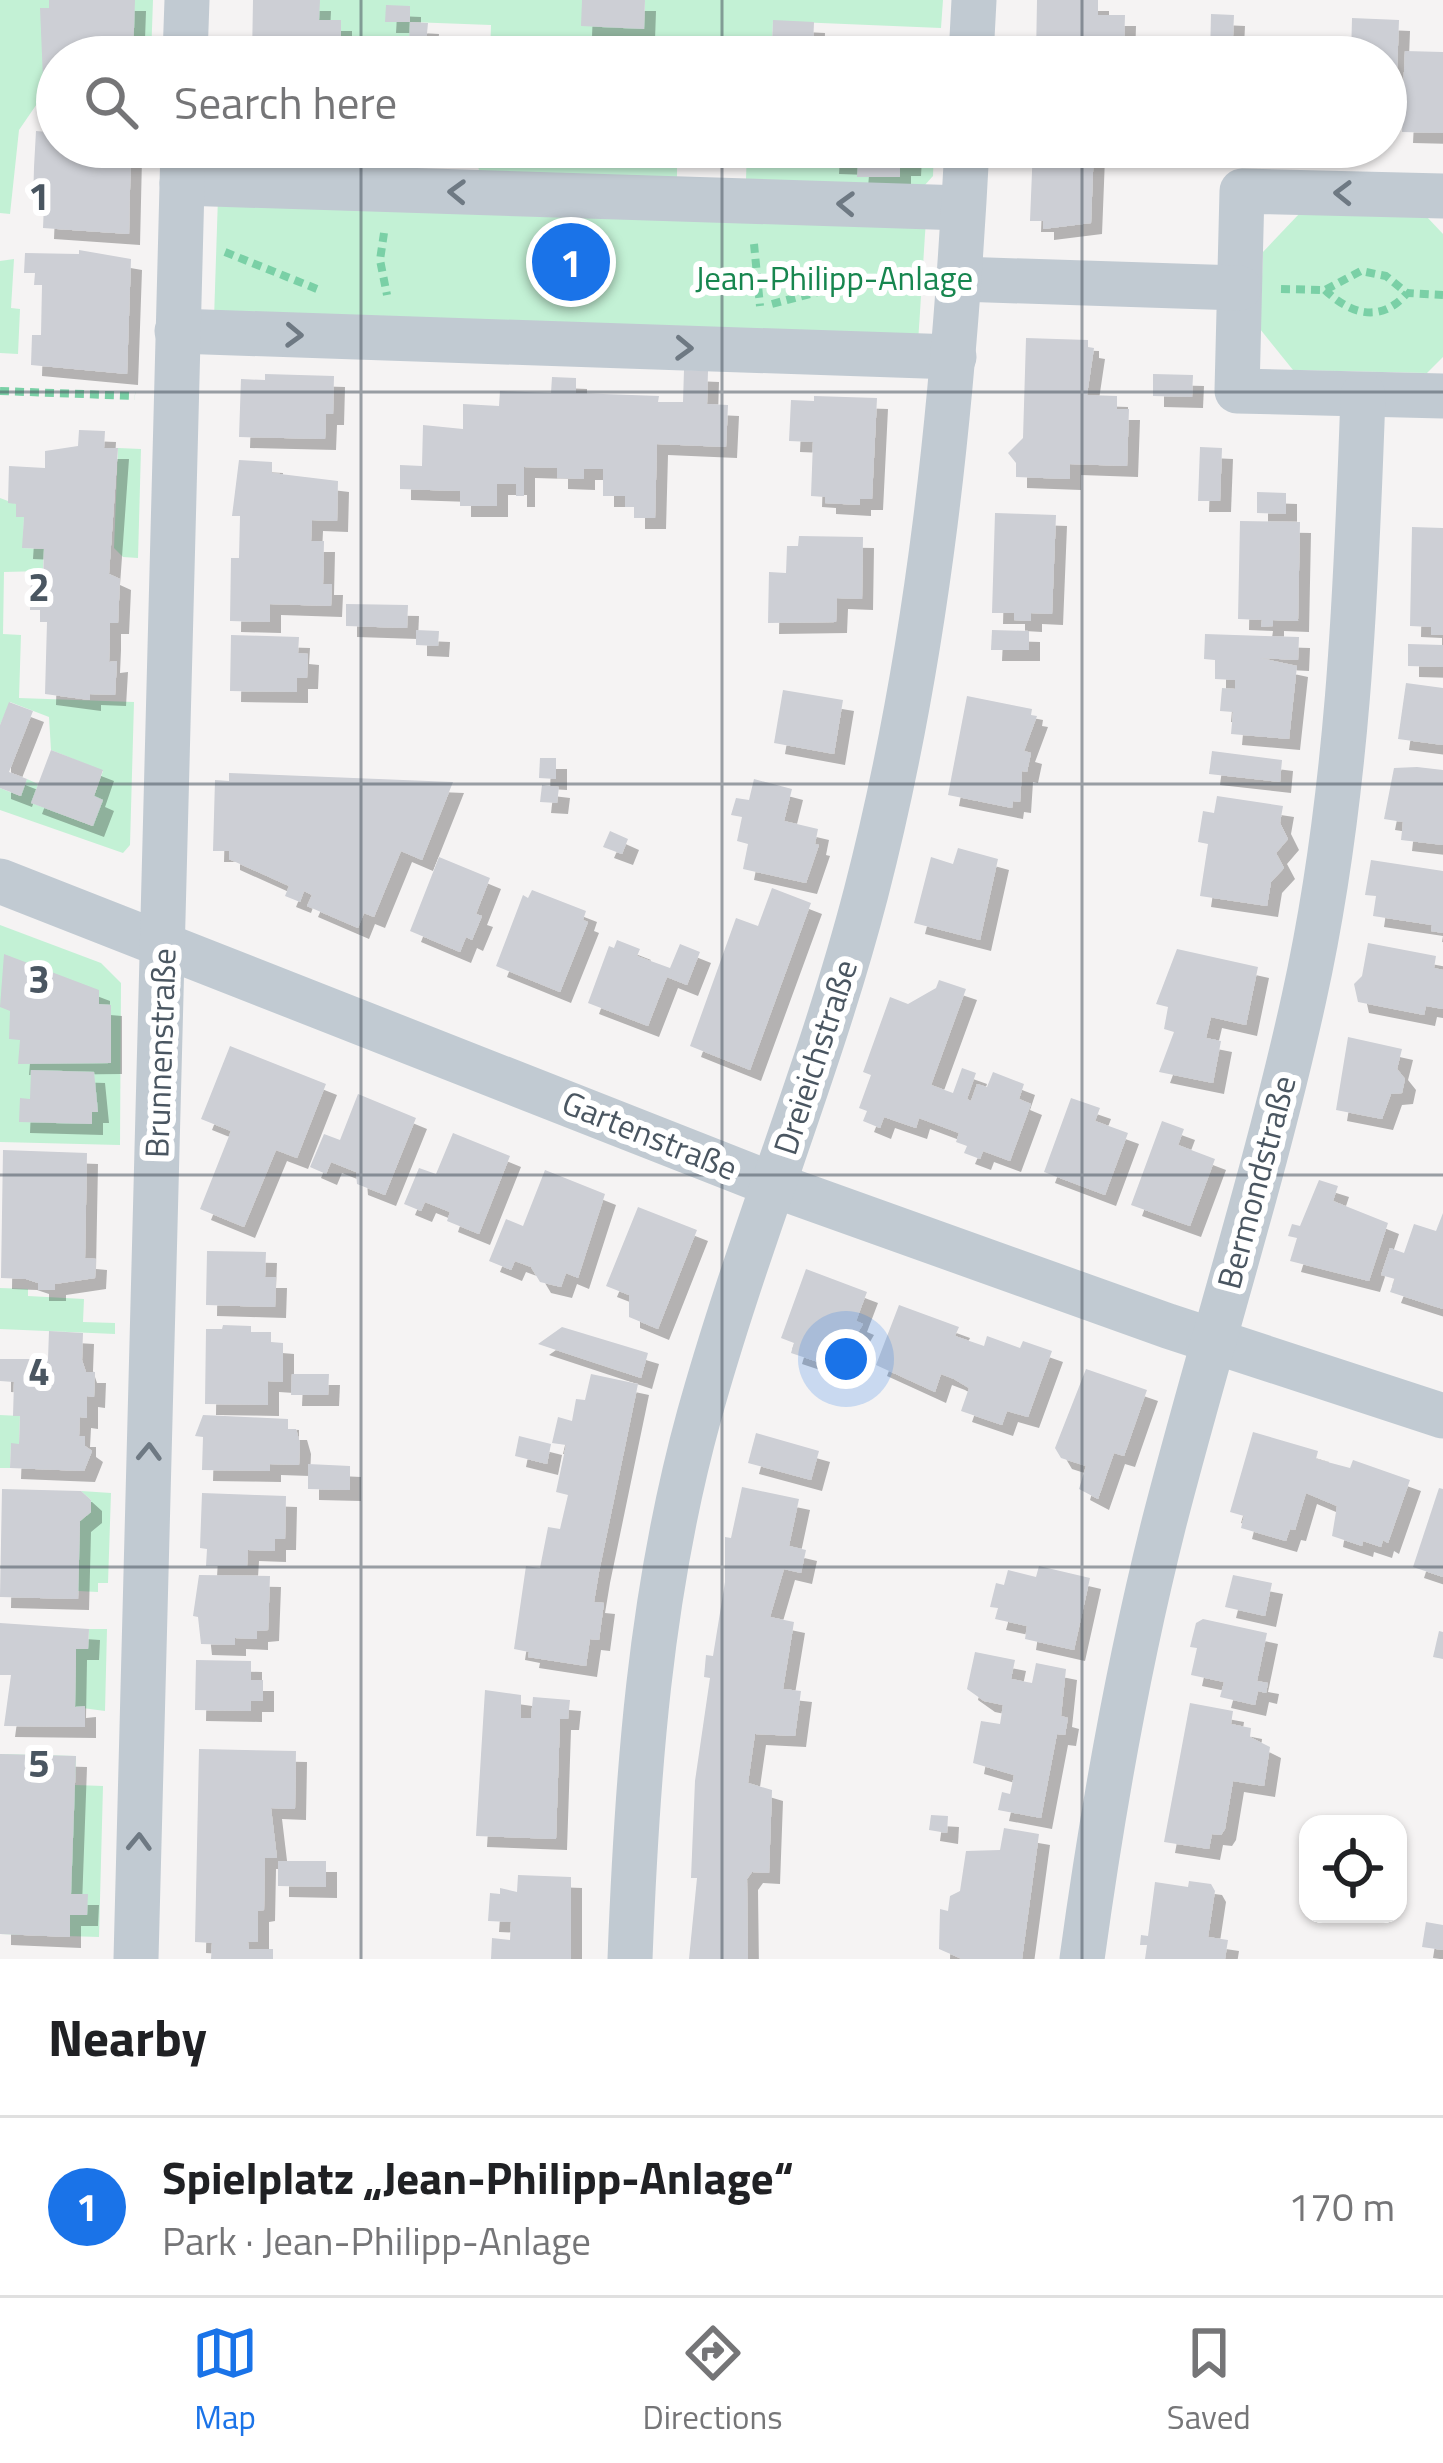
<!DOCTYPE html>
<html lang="en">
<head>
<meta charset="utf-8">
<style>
	:root { --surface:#fff; --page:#f2f2f2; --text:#202124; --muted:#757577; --line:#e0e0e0; --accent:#1a73e8 }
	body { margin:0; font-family:"Titillium Web",sans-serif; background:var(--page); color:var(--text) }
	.controls { position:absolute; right:36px; bottom:36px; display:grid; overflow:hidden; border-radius:24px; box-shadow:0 3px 9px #0004 }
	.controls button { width:108px; height:108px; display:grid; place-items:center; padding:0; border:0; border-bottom:3px solid var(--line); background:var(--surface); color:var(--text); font:60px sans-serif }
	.you { position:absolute; left:846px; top:1359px; width:42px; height:42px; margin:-30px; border:9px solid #fff; border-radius:50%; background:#1a73e8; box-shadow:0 0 0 18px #1a73e833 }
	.badge { display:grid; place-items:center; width:78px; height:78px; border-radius:50%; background:var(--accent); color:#fff; font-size:39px; font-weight:700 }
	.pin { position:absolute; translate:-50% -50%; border:6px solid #fff; box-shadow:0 3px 12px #0006 }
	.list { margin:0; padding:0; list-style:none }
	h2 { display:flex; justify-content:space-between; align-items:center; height:156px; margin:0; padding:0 48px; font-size:51px }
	h2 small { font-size:39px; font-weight:400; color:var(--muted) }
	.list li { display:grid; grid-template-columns:78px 1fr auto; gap:36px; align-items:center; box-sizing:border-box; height:180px; padding:0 48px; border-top:3px solid var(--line) }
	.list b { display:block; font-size:45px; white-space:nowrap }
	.list p { margin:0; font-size:39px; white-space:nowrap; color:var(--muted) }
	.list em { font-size:39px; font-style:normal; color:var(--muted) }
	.icon { flex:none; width:66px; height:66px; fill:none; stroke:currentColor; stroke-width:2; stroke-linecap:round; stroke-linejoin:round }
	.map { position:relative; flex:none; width:1443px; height:1959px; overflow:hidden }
	.search { position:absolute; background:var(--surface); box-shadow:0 3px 9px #0004; left:36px; right:36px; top:36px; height:132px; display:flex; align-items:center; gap:30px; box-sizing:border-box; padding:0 42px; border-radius:66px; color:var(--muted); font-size:45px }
	.sheet { height:336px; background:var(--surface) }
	nav { display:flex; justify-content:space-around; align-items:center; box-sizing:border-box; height:168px; border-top:3px solid var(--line); background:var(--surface); font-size:33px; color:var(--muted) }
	nav a { display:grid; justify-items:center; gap:6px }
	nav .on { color:var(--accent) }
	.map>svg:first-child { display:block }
	.green { fill:#c3f1d5 }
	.building { fill:#cdcfd5; filter:url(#shadow) }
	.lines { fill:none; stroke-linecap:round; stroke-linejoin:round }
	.path { stroke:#7ad0a6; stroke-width:8; stroke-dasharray:9 6; stroke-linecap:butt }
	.street { stroke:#c1cad2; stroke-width:45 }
	.oneway { stroke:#6e7983 }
	.grid { fill:none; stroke:#4a5661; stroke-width:3; stroke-opacity:0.55 }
	.labels { text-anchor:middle; stroke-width:12; stroke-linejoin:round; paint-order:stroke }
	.park-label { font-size:33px; fill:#17864f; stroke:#fff }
	.street-label { font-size:33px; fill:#4a5661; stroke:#fff }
	.grid-label { font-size:39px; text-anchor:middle; font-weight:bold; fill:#4a5661; stroke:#fff; stroke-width:12; stroke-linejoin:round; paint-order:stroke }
</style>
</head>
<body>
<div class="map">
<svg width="1443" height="1959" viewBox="0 0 1443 1959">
	<defs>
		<filter id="shadow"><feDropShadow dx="11" dy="11" stdDeviation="0" flood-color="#0004"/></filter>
	</defs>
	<rect width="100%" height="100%" fill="#f5f3f3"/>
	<g class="green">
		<polygon points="0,0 153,0 151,57 57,57 57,80 43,79 43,95 19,130 10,214 0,213"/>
		<polygon points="253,0 582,0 644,28 645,0 943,0 941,28 773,21 772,44 823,47 823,57 490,57 491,25 411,22 409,42 426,44 426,57 219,57 219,48 253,48"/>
		<polygon points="216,147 400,147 399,169 223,163"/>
		<polygon points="475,147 677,147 677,178 479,171"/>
		<polygon points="747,147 934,147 933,176 924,186 746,179"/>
		<polygon points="218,197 926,219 918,343 214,319"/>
		<polygon points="1299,214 1427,217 1443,234 1443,357 1427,373 1293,370 1260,329 1263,252"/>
		<polygon points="14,259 11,308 20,309 18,354 0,353 0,261"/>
		<polygon points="118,448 141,449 138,558 123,557 114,548"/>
		<polygon points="0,498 16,504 16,517 24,517 23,548 44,549 43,571 4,572 3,634 21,635 19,698 134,702 130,845 123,853 0,810 0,788 20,796 27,779 38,784 32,803 92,826 102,800 94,796 103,771 51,750 49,717 10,702 0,725"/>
		<polygon points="0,925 101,963 121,983 120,1145 0,1142"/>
		<polygon points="0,1288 28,1289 28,1296 84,1299 83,1322 115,1323 115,1334 0,1329"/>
		<polygon points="0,1415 20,1416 19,1444 11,1444 10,1468 0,1468"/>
		<polygon points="81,1491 111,1493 108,1583 98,1583 98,1592 78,1591 80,1521 91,1512 91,1500"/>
		<polygon points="89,1629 107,1629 105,1711 75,1707 76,1649 88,1649"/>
		<polygon points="0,1754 76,1756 75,1785 103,1786 99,1937 0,1934"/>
	</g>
	<g class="building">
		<polygon points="49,0 135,0 133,57 57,57 57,80 43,79 40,8 49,8"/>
		<polygon points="253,0 320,0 319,20 341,20 341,40 319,39 319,50 312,49 311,57 252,57"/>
		<polygon points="582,0 645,0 644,29 581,26"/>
		<polygon points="1037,0 1098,0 1098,15 1125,15 1124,48 1097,48 1096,57 1036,57"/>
		<polygon points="386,5 410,6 410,22 385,22"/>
		<polygon points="1211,14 1234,15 1232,57 1210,57"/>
		<polygon points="1352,18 1399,20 1397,72 1386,71 1386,57 1351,57"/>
		<polygon points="773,20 814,22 813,46 772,44"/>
		<polygon points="410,22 428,23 426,44 409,42"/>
		<polygon points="1244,48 1339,51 1339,57 1244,57"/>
		<polygon points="1405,51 1443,52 1443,133 1402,132 1403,112 1394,112 1395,92 1403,92"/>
		<polygon points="47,110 57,110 57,147 131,147 129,234 43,228 44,204 33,204 34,167 36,131 47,132"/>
		<polygon points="542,147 608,147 608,154 541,151"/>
		<polygon points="829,147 911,147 910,165 900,165 900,177 857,177 858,164 828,163"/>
		<polygon points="1033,147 1094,147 1091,223 1043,229 1043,221 1030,221"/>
		<polygon points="79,250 131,259 127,374 31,365 32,335 41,335 42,285 34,285 35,273 24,273 25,253 79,254"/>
		<polygon points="1026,338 1088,340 1088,347 1094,348 1087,395 1117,396 1117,409 1129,409 1127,466 1070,464 1070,479 1016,477 1016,463 1008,453 1023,438"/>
		<polygon points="684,370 708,371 707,404 728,405 726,447 657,444 655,518 634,518 634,507 625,507 625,496 603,496 603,469 584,469 584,479 557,478 557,468 524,467 524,496 516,496 516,484 497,484 497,506 460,506 460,491 400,489 400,465 422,466 423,425 463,429 463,404 499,406 500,391 551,393 552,377 576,378 576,393 659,396 658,402 683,402"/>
		<polygon points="265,374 334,376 333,414 326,414 325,439 239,437 241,379 265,380"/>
		<polygon points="1153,374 1193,375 1192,397 1153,396"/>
		<polygon points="814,396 877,398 872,499 860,499 860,505 825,503 825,497 811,496 813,442 789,441 791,400 814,401"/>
		<polygon points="79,430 105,431 104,448 118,448 109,574 120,579 118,623 110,623 110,639 109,662 117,661 115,695 90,694 90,700 45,694 47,622 40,622 40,610 30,610 31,579 43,579 44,549 22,548 24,517 16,517 16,504 8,503 9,466 45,468 45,451 78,446"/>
		<polygon points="1200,447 1222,448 1220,501 1198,501"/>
		<polygon points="239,460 272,462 272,473 338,481 337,521 312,520 311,541 324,541 323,584 332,584 331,606 270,604 270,622 230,621 231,558 239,558 240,516 232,516"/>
		<polygon points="1257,492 1286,493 1286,514 1257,513"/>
		<polygon points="995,513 1056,515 1052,614 1031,613 1031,621 1014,620 1014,613 992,613"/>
		<polygon points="1240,521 1300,522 1298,621 1273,620 1273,626 1261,627 1262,620 1238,619"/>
		<polygon points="1412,527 1443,528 1443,635 1431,635 1431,627 1410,626"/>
		<polygon points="799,536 863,537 862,599 837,598 836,622 768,623 769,572 786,573 787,546 798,546"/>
		<polygon points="346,604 408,605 407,628 346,626"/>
		<polygon points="416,630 439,631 438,646 416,645"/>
		<polygon points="992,630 1029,631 1029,650 991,650"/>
		<polygon points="1205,634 1299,637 1298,660 1260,658 1297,666 1289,739 1231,734 1233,712 1220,711 1222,688 1235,689 1235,680 1215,679 1215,660 1204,659"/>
		<polygon points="231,635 299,637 298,653 308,654 307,678 297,678 297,692 230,691"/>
		<polygon points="1408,644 1443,645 1443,667 1408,666"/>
		<polygon points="1406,683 1443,688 1443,745 1398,739"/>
		<polygon points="783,690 843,700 834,754 774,743"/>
		<polygon points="967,696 1032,709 1031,715 1037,716 1024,751 1031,753 1027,772 1022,771 1020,802 1013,801 1012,808 948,795"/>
		<polygon points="9,702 33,711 9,772 27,779 21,796 0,788 0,725"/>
		<polygon points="51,750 103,770 94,796 103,800 93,826 31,803"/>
		<polygon points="1212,751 1282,760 1280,782 1209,774"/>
		<polygon points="540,758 556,758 556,779 539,778"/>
		<polygon points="1417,767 1443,770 1443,845 1401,840 1403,822 1384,819 1394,768"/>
		<polygon points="229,773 304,776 453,782 422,860 401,851 374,917 364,913 358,928 307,906 312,895 304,891 300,902 285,896 289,886 229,859 229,851 213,851 215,780 229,781"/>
		<polygon points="754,779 792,789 784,821 818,829 815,844 819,845 806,883 743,869 748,844 737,841 742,817 731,815 736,798 749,800"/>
		<polygon points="542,785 559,787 557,803 540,802"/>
		<polygon points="1217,796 1283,806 1280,823 1288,839 1276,853 1284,868 1271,882 1267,906 1200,896 1208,844 1198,842 1203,811 1214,813"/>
		<polygon points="610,831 628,839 622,854 603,847"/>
		<polygon points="958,848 998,859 980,940 914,923 931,857 953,864"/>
		<polygon points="439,857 490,878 476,914 482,916 472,940 466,937 460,952 410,931"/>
		<polygon points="1371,860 1443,871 1443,933 1431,931 1432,925 1373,916 1376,896 1365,895"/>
		<polygon points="772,888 811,903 750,1070 690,1046 736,918 758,926"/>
		<polygon points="532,890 586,911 583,920 588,922 560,992 496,966 523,895 528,898"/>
		<polygon points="617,940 640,949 637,956 670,968 680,944 700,952 687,985 667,977 648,1026 588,1003 609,946 614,948"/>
		<polygon points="1368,943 1436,956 1434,968 1443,970 1443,1009 1426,1006 1424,1015 1358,1002 1354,984 1362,976"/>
		<polygon points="1177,949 1258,967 1246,1025 1211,1017 1206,1038 1221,1041 1213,1083 1159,1072 1174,1032 1164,1029 1168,1007 1156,1004"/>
		<polygon points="4,954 99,990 99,1004 111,1005 111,1063 18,1064 20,1040 9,1039 10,1011 0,1007"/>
		<polygon points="939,980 966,989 931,1085 953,1093 962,1068 976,1073 967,1099 971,1101 977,1084 987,1087 993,1072 1024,1084 1019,1099 1031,1104 1010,1161 983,1151 980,1159 964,1153 967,1146 956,1142 959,1133 919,1118 916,1128 884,1117 880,1128 863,1121 867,1111 859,1108 871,1075 863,1072 890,997 908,1004 936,988"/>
		<polygon points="1348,1037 1402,1049 1397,1069 1405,1079 1402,1093 1391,1094 1382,1119 1336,1110"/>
		<polygon points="230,1046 326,1084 297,1158 276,1150 244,1227 200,1209 231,1131 201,1119"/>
		<polygon points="31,1070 94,1072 98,1112 92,1112 92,1124 19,1122 20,1098 30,1099"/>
		<polygon points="358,1094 416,1118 385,1195 357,1184 356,1172 331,1162 326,1174 310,1167 324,1134 340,1140"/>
		<polygon points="1071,1098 1100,1108 1095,1121 1128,1133 1105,1195 1044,1172"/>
		<polygon points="1162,1121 1184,1129 1178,1145 1215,1159 1190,1226 1131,1205"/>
		<polygon points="453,1133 510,1156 479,1234 447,1221 450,1212 425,1202 421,1211 404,1204 419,1168 436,1174"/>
		<polygon points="3,1150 87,1153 85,1258 96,1259 95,1278 55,1284 55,1290 38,1290 38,1283 26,1279 1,1278"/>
		<polygon points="545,1170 605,1194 578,1278 566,1273 561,1287 540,1282 531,1267 515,1261 511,1270 489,1261 506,1219 523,1226"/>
		<polygon points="1319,1180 1338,1186 1333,1201 1388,1223 1369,1281 1290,1261 1297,1238 1288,1236 1292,1224 1300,1226"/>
		<polygon points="638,1207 697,1230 658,1329 629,1317 629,1295 606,1286"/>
		<polygon points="1443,1213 1443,1309 1390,1292 1395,1279 1381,1275 1390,1248 1404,1253 1414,1224 1436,1231"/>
		<polygon points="207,1251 266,1252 265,1277 276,1277 275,1307 206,1305"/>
		<polygon points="806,1269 867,1292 856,1321 863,1324 842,1360 828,1355 824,1364 791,1353 794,1343 781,1338"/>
		<polygon points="899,1305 959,1327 955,1336 984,1346 987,1336 1020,1348 1023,1341 1052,1351 1028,1417 1007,1411 1002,1425 961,1411 969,1388 954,1379 941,1374 935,1392 876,1365"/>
		<polygon points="223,1325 251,1326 251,1332 271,1332 271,1342 283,1343 283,1382 268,1381 268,1405 205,1404 206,1329 222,1329"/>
		<polygon points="562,1327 648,1353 641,1378 538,1344"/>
		<polygon points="49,1331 83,1333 82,1360 86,1372 95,1372 94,1397 87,1396 87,1418 80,1417 79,1436 85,1436 85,1446 92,1451 84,1471 10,1468 11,1443 19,1444 20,1416 13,1416 14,1382 0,1381 0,1359 48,1359"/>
		<polygon points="1086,1369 1147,1390 1124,1456 1114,1453 1098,1499 1079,1489 1086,1466 1061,1458 1055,1448"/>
		<polygon points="292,1374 329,1374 328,1395 291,1395"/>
		<polygon points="591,1374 638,1384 599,1572 594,1602 604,1603 599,1640 590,1639 586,1666 528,1657 529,1652 514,1649 526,1566 540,1568 548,1527 560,1529 568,1495 556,1492 566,1445 552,1443 558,1417 572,1421 576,1399 585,1400"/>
		<polygon points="203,1415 288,1419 288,1429 296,1429 300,1443 299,1465 270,1464 270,1471 202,1470 203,1437 195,1436"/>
		<polygon points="1253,1432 1318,1451 1316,1459 1350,1468 1353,1460 1410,1480 1388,1543 1383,1540 1381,1547 1363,1541 1362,1546 1332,1536 1337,1506 1306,1493 1295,1530 1290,1529 1286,1541 1241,1528 1244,1516 1230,1512"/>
		<polygon points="756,1433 819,1451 811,1480 748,1463"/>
		<polygon points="519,1436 551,1444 547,1464 515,1456"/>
		<polygon points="308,1464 350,1466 350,1490 308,1489"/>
		<polygon points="742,1487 799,1499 789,1546 806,1550 801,1573 784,1569 770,1617 794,1622 783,1689 801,1691 795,1736 755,1734 748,1783 772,1790 769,1873 752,1872 747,1879 748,1959 689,1959 697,1878 691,1878 695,1781 710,1678 704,1677 706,1655 713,1656 725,1582 725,1537 731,1538"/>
		<polygon points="1439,1488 1443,1489 1443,1577 1413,1567"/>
		<polygon points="2,1489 81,1491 91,1500 91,1512 80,1521 78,1599 0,1597"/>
		<polygon points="202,1493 286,1496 285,1539 275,1539 275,1551 248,1550 247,1566 206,1566 207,1549 200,1548"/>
		<polygon points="1039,1566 1090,1578 1074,1650 1025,1639 1027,1626 995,1619 998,1608 990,1607 996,1583 1004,1585 1008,1570 1036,1577"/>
		<polygon points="199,1575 270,1576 268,1630 257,1631 257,1639 235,1638 235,1645 201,1644 198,1617 193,1616"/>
		<polygon points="1233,1575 1272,1583 1265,1616 1225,1607"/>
		<polygon points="1203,1619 1267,1633 1257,1681 1268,1683 1266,1693 1258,1691 1255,1705 1220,1697 1224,1682 1191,1675 1197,1648 1190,1647 1196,1623"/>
		<polygon points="0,1623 89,1629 88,1649 76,1649 75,1707 85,1706 85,1727 4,1726 11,1675 0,1675"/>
		<polygon points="1439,1631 1443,1632 1443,1659 1433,1657"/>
		<polygon points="975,1652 1015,1660 1011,1679 1032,1683 1036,1663 1066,1669 1061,1716 1068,1718 1065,1735 1057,1734 1041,1818 998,1810 1002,1792 1010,1794 1014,1775 973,1763 981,1721 1000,1724 1003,1705 984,1701 967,1689"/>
		<polygon points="196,1660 251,1661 251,1680 263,1680 263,1701 251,1701 251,1711 195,1710"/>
		<polygon points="485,1690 521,1695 521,1718 531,1718 533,1697 570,1700 568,1719 560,1719 556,1839 476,1836"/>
		<polygon points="1190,1703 1233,1711 1231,1724 1251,1728 1250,1737 1270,1747 1264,1786 1233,1781 1225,1829 1221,1835 1212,1834 1209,1849 1164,1842"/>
		<polygon points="199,1749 296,1751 295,1809 271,1808 277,1858 265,1858 264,1910 258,1911 258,1942 248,1942 249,1949 273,1949 273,1959 211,1959 212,1943 195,1942"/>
		<polygon points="0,1754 76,1756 71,1894 88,1894 87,1915 70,1915 70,1937 0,1934"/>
		<polygon points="931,1815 948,1816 947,1833 929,1830"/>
		<polygon points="1004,1828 1039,1834 1022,1959 962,1959 939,1949 940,1909 948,1911 950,1896 960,1891 966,1851 1000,1850"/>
		<polygon points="278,1861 326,1861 326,1887 278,1886"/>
		<polygon points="518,1875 571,1877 571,1959 491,1959 492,1938 510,1940 511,1922 488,1921 490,1893 500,1894 500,1888 517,1892"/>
		<polygon points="1189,1881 1211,1884 1215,1891 1208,1937 1228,1940 1225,1959 1145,1959 1147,1945 1140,1945 1141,1935 1148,1936 1155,1882 1188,1887"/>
		<polygon points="1426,1922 1443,1925 1443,1950 1422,1947"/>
	</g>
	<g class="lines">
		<g class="path">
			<polyline points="384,233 380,260 387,295"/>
			<polyline points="754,244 760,306"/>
			<polyline points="225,252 317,289"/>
			<polyline points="1281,289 1325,290 1361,271 1386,276 1407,293 1443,295"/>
			<path d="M1325,290C1350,314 1381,324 1407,293"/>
			<polyline points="772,304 867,279 916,278"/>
			<polyline points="0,391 135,396"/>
		</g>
		<g class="street">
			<polyline points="185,57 187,0"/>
			<polyline points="971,57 974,0"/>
			<polyline points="182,183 963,208"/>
			<polyline points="1443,196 1242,191 1237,391 1443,396"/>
			<polyline points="959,279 1239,288"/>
			<polyline points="177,331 954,357"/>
			<polyline points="0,881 774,1185 1168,1326 1443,1416"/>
			<polyline points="136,1959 183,147"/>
			<path d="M630,1959C637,1775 650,1594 699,1416C748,1239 820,1070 866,893C929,650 954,397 967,147"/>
			<path d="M1082,1959C1102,1813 1128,1666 1164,1523C1209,1348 1265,1175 1304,998C1348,799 1356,597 1363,395"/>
		</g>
	</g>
	<defs><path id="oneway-chevron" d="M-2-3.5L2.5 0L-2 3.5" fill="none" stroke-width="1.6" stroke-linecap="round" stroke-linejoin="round" transform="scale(3)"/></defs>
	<g class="oneway">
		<use href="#oneway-chevron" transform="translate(457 192) rotate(-178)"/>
		<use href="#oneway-chevron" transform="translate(1343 193) rotate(-179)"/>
		<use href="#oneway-chevron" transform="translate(846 204) rotate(-178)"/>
		<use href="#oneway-chevron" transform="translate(294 335) rotate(2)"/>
		<use href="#oneway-chevron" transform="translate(684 348) rotate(2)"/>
		<use href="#oneway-chevron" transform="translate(149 1452) rotate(-88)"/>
		<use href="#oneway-chevron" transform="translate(139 1842) rotate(-88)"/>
	</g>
	<path class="grid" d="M361,0V57M722,0V57M1082,0V57M361,147V1959M722,147V1959M1082,147V1959M0,392H1443M0,784H1443M0,1175H1443M0,1567H1443"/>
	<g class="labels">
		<g class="park-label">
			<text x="834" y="290">Jean-Philipp-Anlage</text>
		</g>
		<g class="street-label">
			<text transform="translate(160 1053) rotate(-88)" y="12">Brunnenstraße</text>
			<text transform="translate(815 1057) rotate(-72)" y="12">Dreieichstraße</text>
			<text transform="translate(650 1135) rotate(22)" y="12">Gartenstraße</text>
			<text transform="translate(1256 1182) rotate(-75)" y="12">Bermondstraße</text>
		</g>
	</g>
	<g class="grid-label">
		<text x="39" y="210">1</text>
		<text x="39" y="601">2</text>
		<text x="39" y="993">3</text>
		<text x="39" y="1385">4</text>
		<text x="39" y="1777">5</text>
	</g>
</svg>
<div class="controls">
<button><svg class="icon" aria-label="locate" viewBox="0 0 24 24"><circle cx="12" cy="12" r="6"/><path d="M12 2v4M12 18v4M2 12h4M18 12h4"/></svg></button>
</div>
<div class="you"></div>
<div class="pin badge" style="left:571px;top:262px">1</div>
<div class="search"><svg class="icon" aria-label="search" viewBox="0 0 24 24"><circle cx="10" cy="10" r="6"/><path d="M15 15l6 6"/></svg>Search here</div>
</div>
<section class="sheet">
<h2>Nearby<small></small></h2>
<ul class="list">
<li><span class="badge">1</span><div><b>Spielplatz „Jean-Philipp-Anlage“</b><p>Park · Jean-Philipp-Anlage</p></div><em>170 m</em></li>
</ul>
</section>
<nav>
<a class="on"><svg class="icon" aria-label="map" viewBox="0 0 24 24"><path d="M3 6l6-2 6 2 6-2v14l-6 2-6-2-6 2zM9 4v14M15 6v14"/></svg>Map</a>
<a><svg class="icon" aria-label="directions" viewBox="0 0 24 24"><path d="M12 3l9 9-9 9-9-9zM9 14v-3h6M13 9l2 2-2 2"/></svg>Directions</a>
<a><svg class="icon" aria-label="saved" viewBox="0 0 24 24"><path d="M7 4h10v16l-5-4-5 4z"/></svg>Saved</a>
</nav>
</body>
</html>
